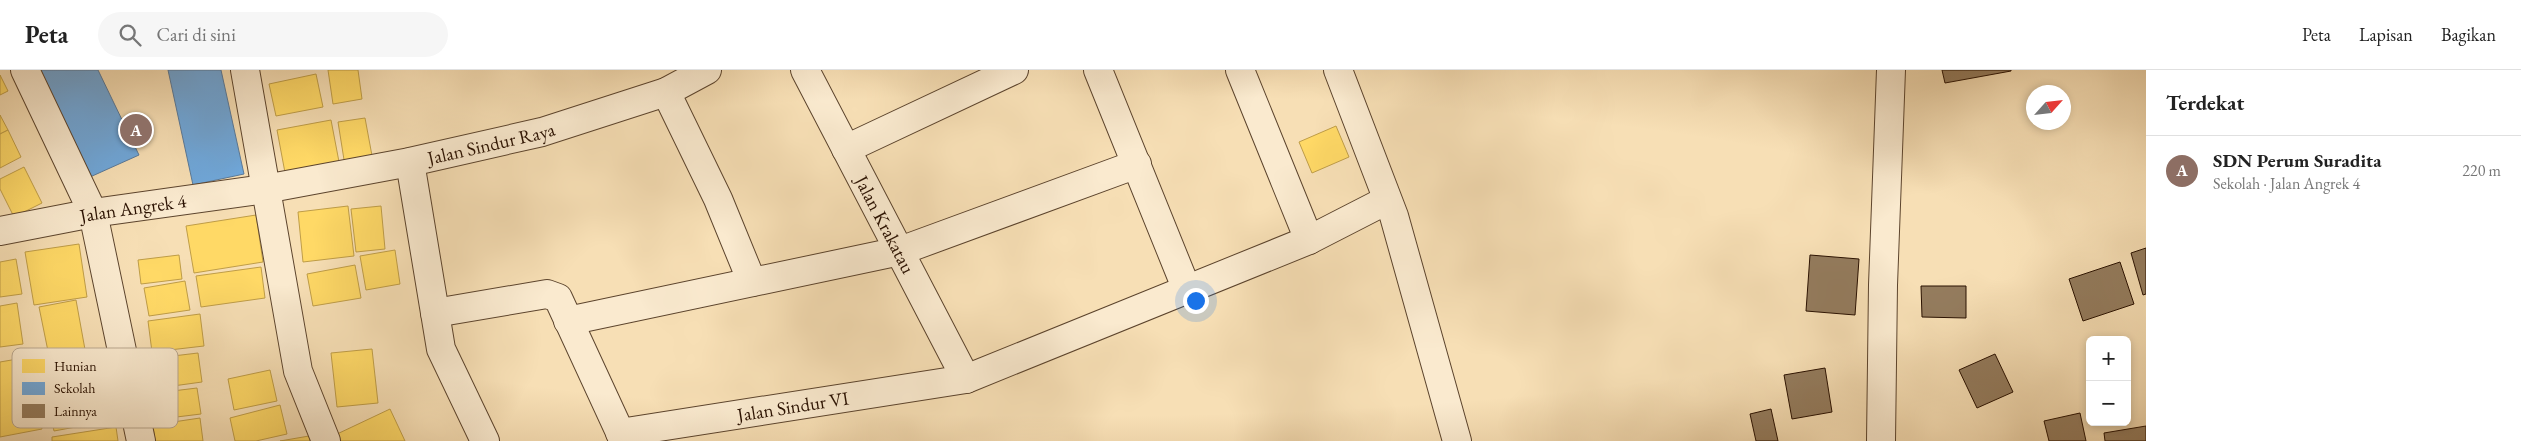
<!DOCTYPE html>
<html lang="id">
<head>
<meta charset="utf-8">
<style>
	:root { --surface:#fff; --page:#f6f6f6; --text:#222; --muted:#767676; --line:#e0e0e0; --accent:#7c3aed }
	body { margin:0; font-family:"EB Garamond",serif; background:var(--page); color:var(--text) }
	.controls { position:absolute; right:15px; bottom:15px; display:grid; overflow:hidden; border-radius:8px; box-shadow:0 2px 8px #0003 }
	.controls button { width:45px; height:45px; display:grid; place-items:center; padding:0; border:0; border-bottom:1px solid var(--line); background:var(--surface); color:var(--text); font:25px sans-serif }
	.compass { position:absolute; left:2026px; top:15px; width:45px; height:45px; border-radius:50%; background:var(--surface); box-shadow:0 2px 8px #0003; rotate:63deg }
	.you { position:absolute; left:1195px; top:230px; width:18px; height:18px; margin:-12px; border:4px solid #fff; border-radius:50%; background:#1a73e8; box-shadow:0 0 0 8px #1a73e833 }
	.badge { display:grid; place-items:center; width:32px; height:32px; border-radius:50%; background:var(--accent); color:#fff; font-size:16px; font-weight:700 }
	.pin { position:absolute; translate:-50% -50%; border:2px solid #fff; box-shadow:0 1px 5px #0006 }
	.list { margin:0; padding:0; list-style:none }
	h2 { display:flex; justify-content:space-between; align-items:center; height:65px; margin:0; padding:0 20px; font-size:21px }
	h2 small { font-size:16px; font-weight:400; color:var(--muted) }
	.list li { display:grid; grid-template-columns:32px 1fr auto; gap:15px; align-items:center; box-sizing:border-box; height:70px; padding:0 20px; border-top:1px solid var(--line) }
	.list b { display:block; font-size:19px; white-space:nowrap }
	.list p { margin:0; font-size:16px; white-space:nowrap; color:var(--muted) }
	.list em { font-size:16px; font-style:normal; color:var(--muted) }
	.icon { flex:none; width:28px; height:28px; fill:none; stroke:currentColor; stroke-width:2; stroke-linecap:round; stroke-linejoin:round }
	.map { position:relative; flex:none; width:2146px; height:371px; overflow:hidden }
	header { display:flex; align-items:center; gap:30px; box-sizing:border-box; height:70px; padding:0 25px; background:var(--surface); border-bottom:1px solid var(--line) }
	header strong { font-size:24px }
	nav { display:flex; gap:28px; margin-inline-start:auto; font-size:18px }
	.search { width:350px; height:45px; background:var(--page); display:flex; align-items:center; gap:12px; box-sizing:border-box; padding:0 18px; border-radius:28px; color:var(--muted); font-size:19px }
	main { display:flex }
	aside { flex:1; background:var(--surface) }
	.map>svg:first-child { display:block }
	.homes { fill:#ffd966; stroke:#bf9d47 }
	.schools { fill:#6fa8dc; stroke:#5a7a9a }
	.building { fill:#947c5e; stroke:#291000 }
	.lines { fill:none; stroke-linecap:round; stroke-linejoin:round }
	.minor-casing { stroke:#5c442d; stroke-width:30 }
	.minor { stroke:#faeacf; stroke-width:28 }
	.labels { text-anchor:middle; stroke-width:5; stroke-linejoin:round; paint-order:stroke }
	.street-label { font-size:19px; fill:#291000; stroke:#faeacf }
	.key { fill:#faeacf; stroke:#bba991; stroke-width:1 }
	.key-label { font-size:14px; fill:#291000 }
</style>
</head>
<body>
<header>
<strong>Peta</strong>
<div class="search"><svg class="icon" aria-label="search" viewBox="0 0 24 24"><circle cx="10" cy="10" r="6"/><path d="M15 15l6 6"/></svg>Cari di sini</div>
<nav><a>Peta</a><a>Lapisan</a><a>Bagikan</a></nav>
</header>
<main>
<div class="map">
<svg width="2146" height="371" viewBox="0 0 2146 371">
	<rect width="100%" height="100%" fill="#f7dfb5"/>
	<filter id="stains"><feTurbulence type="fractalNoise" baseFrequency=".004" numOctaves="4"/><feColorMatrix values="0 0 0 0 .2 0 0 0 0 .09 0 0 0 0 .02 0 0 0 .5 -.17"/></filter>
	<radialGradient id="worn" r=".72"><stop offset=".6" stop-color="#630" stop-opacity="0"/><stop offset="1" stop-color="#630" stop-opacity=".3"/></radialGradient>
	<g class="homes">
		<polygon points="328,0 358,0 362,29 333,34"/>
		<polygon points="316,4 323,37 276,46 269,14"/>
		<polygon points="0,5 8,21 0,25"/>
		<polygon points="0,45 8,60 0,64"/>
		<polygon points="365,48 373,91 345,96 338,52"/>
		<polygon points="331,50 340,97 286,108 277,60"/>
		<polygon points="1336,56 1349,87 1312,103 1299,72"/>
		<polygon points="8,60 21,87 0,98 0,64"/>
		<polygon points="24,97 42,133 14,147 0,119 0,109"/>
		<polygon points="348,136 354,186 303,192 298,142"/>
		<polygon points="381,136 385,179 356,182 351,139"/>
		<polygon points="256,145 263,192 194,203 186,156"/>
		<polygon points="79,174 87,227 34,235 25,182"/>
		<polygon points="395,180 400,214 366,220 360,186"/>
		<polygon points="179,185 182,209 141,214 138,190"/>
		<polygon points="16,189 22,224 0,227 0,192"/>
		<polygon points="355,195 361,228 313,236 307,204"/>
		<polygon points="261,197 265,228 201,237 196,206"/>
		<polygon points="185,211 190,240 149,246 144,218"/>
		<polygon points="76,230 86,285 50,291 39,237"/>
		<polygon points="17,233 23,274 0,277 0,236"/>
		<polygon points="200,244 204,276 152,282 148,251"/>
		<polygon points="372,279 378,333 337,337 331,283"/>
		<polygon points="198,283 202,312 151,319 148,289"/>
		<polygon points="29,287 42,359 0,367 0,292"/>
		<polygon points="270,300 277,331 234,340 228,309"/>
		<polygon points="197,318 201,344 152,350 148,324"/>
		<polygon points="115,325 119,349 54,361 49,337"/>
		<polygon points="280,335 287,364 256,371 235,371 230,348"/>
		<polygon points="390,339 405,371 338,371 335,365"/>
		<polygon points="200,348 203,371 155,371 153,355"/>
		<polygon points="116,357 118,371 52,371 52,367"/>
		<polygon points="309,366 310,371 280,371"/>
	</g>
	<g class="schools">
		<polygon points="40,0 98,0 139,85 90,107"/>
		<polygon points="168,0 221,0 244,104 193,115"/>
	</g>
	<g class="building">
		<polygon points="1942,0 2011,0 2011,1 1945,13"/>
		<polygon points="2146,178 2146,224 2143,225 2131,183"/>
		<polygon points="1810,185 1859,189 1855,245 1806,241"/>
		<polygon points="2120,192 2134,234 2083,251 2069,209"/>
		<polygon points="1921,216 1966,216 1966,248 1922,247"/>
		<polygon points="1995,284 2013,322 1977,338 1959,300"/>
		<polygon points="1825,298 1832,342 1792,349 1784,305"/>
		<polygon points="1771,339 1778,371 1756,371 1750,344"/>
		<polygon points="2080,343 2086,371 2049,371 2044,351"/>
		<polygon points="2146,356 2146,371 2105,371 2104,363"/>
	</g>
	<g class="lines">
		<g class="minor-casing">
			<g id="minor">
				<polyline points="25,0 93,143 141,371"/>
				<polyline points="245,0 298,301 326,371"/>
				<path id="s1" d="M805,0L966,309"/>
				<polyline points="1098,0 1187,220"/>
				<polyline points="1240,0 1309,170"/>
				<polyline points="1338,0 1394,146 1457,371"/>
				<polyline points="666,22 718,129 752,212"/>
				<polyline points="846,79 1014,0"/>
				<polyline points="410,92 441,279 485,371"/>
				<path id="s2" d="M0,161L93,143L265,119L410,92L542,62L666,22L707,0"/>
				<polyline points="435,243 547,224 558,228 624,371"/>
				<polyline points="568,251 900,181 1137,94"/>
				<path id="s3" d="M620,363L966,309L1309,170L1387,130"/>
				<polyline points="1881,371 1883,215 1891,0"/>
			</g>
		</g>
		<use href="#minor" class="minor"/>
	</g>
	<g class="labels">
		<g class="street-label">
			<text dy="7" stroke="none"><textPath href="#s2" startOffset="499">Jalan Sindur Raya</textPath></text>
			<text dy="7" stroke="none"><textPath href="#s2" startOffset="135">Jalan Angrek 4</textPath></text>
			<text dy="7" stroke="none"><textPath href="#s1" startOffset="174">Jalan Krakatau</textPath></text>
			<text dy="7" stroke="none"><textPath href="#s3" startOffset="175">Jalan Sindur VI</textPath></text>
		</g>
	</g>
	<rect x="12" y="278" width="166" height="80" rx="8" class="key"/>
	<rect x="22" y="289" width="23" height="14" fill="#ffd966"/>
	<rect x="22" y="312" width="23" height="13" fill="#6fa8dc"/>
	<rect x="22" y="334" width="23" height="14" fill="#947c5e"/>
	<g class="key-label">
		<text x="54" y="301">Hunian</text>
		<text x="54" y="323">Sekolah</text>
		<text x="54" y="346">Lainnya</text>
	</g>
	<rect width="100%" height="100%" filter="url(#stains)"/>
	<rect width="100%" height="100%" fill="url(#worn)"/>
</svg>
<div class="controls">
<button>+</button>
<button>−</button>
</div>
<svg class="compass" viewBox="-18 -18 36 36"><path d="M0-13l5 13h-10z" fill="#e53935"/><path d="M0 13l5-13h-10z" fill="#767676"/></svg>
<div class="you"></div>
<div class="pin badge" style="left:136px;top:60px;background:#8d6e63">A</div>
</div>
<aside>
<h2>Terdekat<small></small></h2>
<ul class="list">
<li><span class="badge" style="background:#8d6e63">A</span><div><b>SDN Perum Suradita</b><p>Sekolah · Jalan Angrek 4</p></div><em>220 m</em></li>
</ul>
</aside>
</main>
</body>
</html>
